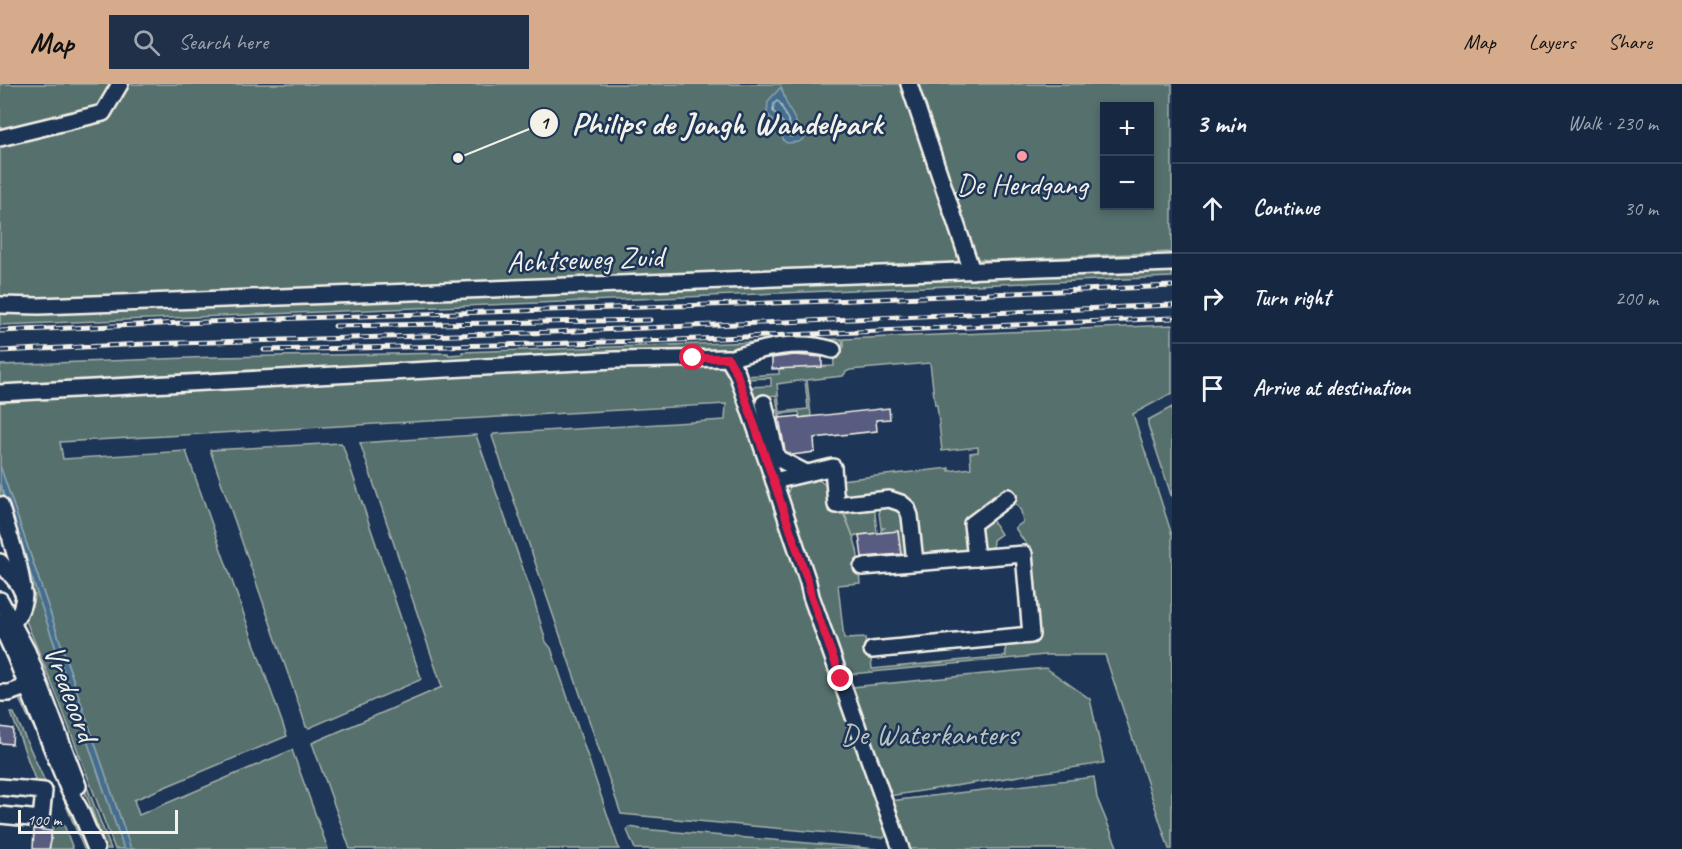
<!DOCTYPE html>
<html lang="en">
<head>
<meta charset="utf-8">
<style>
	:root { --surface:#162841; --page:#1f3048; --text:#f1f3f6; --muted:#9ea6b1; --line:#35445a; --accent:#d6ab8b }
	body { margin:0; font-family:Caveat,sans-serif; background:var(--page); color:var(--text) }
	.controls { position:absolute; right:18px; top:18px; display:grid; overflow:hidden; border-radius:0px; box-shadow:0 3px 9px #0003 }
	.controls button { width:54px; height:54px; display:grid; place-items:center; padding:0; border:0; border-bottom:2px solid var(--line); background:var(--surface); color:var(--text); font:30px sans-serif }
	.scale { position:absolute; left:18px; bottom:15px; width:160px; box-sizing:border-box; padding-left:6px; border:3px solid #f4f1e8; border-top:0; font-size:16px; line-height:21px; white-space:nowrap; color:#f4f1e8; -webkit-text-stroke:4px #1d3557; paint-order:stroke }
	.stop { position:absolute; width:18px; height:18px; margin:-14px; border:4px solid #e11d48; border-radius:50%; background:#fff }
	.stop.end { background:#e11d48; border-color:#fff; box-shadow:0 2px 6px #0008 }
	.list { margin:0; padding:0; list-style:none }
	h2 { display:flex; justify-content:space-between; align-items:center; height:78px; margin:0; padding:0 24px; font-size:26px }
	h2 small { font-size:20px; font-weight:400; color:var(--muted) }
	.list li { display:grid; grid-template-columns:39px 1fr auto; gap:18px; align-items:center; box-sizing:border-box; height:90px; padding:0 24px; border-top:2px solid var(--line) }
	.list b { display:block; font-size:22px; white-space:nowrap }
	.list em { font-size:20px; font-style:normal; color:var(--muted) }
	.icon { flex:none; width:33px; height:33px; fill:none; stroke:currentColor; stroke-width:2; stroke-linecap:round; stroke-linejoin:round }
	.map { position:relative; flex:none; width:1172px; height:765px; overflow:hidden }
	header { display:flex; align-items:center; gap:36px; box-sizing:border-box; height:84px; padding:0 30px; background:var(--accent); color:#111 }
	header strong { font-size:28px }
	nav { display:flex; gap:33px; margin-inline-start:auto; font-size:21px }
	.search { width:420px; height:54px; background:var(--page); display:flex; align-items:center; gap:15px; box-sizing:border-box; padding:0 21px; border-radius:0px; color:var(--muted); font-size:22px }
	main { display:flex }
	aside { flex:1; background:var(--surface) }
	.map>svg:first-child { display:block }
	.green { fill:#56706d; stroke:#a5b0aa; stroke-width:1.5; fill-rule:evenodd }
	.water { fill:#456e8d; stroke:#8ba2b1; stroke-width:1.5 }
	.lines { fill:none; stroke-linecap:round; stroke-linejoin:round }
	.shore { stroke:#aebdc4; stroke-width:1.5 }
	.building { fill:#585c80; stroke:#f4f1e8; stroke-width:1.5 }
	.minor-casing { stroke:#f4f1e8; stroke-width:20 }
	.minor { stroke:#1d3557; stroke-width:15 }
	.rail-casing { stroke:#f4f1e8; stroke-width:5 }
	.rail { stroke:#1d3557; stroke-width:3; stroke-dasharray:9; stroke-linecap:butt }
	.route { stroke:#e11d48; stroke-width:8 }
	.poi-dot { fill:#ff9aa2; stroke:#1d3557; stroke-width:2 }
	.labels { text-anchor:middle; stroke-width:5; stroke-linejoin:round; paint-order:stroke }
	.poi-label { font-size:30px; fill:#f4f1e8; stroke:#1d3557 }
	.street-label { font-size:30px; fill:#f4f1e8; stroke:#1d3557 }
	.park-label { font-size:30px; fill:#bdc4bd; stroke:#1d3557 }
	.leader { fill:none; stroke:#f4f1e8; stroke-width:2 }
	.callout-dot { fill:#f4f1e8; stroke:#1d3557; stroke-width:2 }
	.mark-label { font-size:18px; text-anchor:middle; font-weight:bold; fill:#111 }
	.callout-label { font-size:32px; text-anchor:middle; font-weight:bold; fill:#f4f1e8; stroke:#1d3557; stroke-width:5; stroke-linejoin:round; paint-order:stroke }
</style>
</head>
<body>
<header>
<strong>Map</strong>
<div class="search"><svg class="icon" aria-label="search" viewBox="0 0 24 24"><circle cx="10" cy="10" r="6"/><path d="M15 15l6 6"/></svg>Search here</div>
<nav><a>Map</a><a>Layers</a><a>Share</a></nav>
</header>
<main>
<div class="map">
<svg width="1172" height="765" viewBox="0 0 1172 765">
	<rect width="100%" height="100%" fill="#1d3557"/>
	<filter id="ink" filterUnits="userSpaceOnUse"><feTurbulence type="fractalNoise" baseFrequency=".0167" numOctaves="2"/><feDisplacementMap in="SourceGraphic" scale="12" xChannelSelector="R" yChannelSelector="G"/><feConvolveMatrix kernelMatrix="1 2 1 2 8 2 1 2 1" color-interpolation-filters="sRGB"/></filter>
	<g filter="url(#ink)">
		<g class="green">
			<polygon points="0,0 906,0 962,174 957,173 959,177 945,179 945,182 40,216 0,215"/>
			<path d="M914,0H1172V168L997,176L977,175L974,173ZM1104,22H1150V122H1104Z"/>
			<polygon points="1172,185 1172,193 0,241 0,227 979,193 980,195 992,194 992,192"/>
			<path d="M1172,241V309L1133,330L1172,451V765H1169L1105,571H1045L842,591L786,411L790,403C797,399 809,394 816,395C833,399 854,451 857,466C859,477 859,488 860,499L838,501L844,555L865,554L867,574H871L872,585L1006,572L1005,557L1035,554L1026,460L1015,444L1023,438L1021,427L1008,409L969,437L968,467L926,473L918,467L910,422L849,413L842,406L840,396L949,384V387L971,384L970,369L978,368V363L942,367L937,321H935L930,279L850,286L846,288L843,292L807,296L811,332L800,334L799,328L780,330V334H779L776,311L754,314L759,337L786,387L772,381L745,303L771,302V294L743,295L744,292L779,290V284L834,282L833,264L735,271L0,305V281L215,273L448,269V271L462,270V268L842,255L843,262L844,263V255ZM805,296L808,325L780,328L777,300Z"/>
			<polygon points="711,277 729,282 805,500 800,505 807,520 886,751 884,754 621,730 492,352 494,350 725,336 726,320 60,358 63,375 186,367 287,652 134,716 139,731 292,666 328,765 131,765 0,382 0,313"/>
			<polygon points="1172,323 1172,414 1148,341 1148,336"/>
			<polygon points="476,351 534,516 546,558 551,564 619,765 350,765 312,659 442,603 360,359"/>
			<polygon points="341,359 343,362 421,594 420,596 309,644 306,643 302,630 210,366"/>
			<polygon points="0,400 124,765 115,765 59,617 24,532 27,521 32,522 35,511 30,509 29,500 14,452 0,412"/>
			<polygon points="874,420 877,449 853,452 842,423"/>
			<polygon points="878,420 902,424 907,469 903,474 887,474 901,472 898,447 881,449 881,446 884,444 881,444"/>
			<polygon points="1000,422 1004,427 992,436 1001,450 993,456 992,468 978,469 975,440"/>
			<polygon points="22,538 37,573 111,765 106,765 82,699 20,547"/>
			<polygon points="1046,584 1090,615 1104,679 889,712 852,603"/>
			<polygon points="27,614 88,765 84,765 36,648 20,617"/>
			<polygon points="11,629 14,629 47,702 37,701"/>
			<polygon points="1094,693 1097,714 1118,765 907,765 890,717"/>
			<polygon points="53,740 64,741 73,765 50,765"/>
			<polygon points="630,743 641,745 878,765 635,765 627,746"/>
		</g>
		<g class="water">
			<polygon points="781,3 786,18 804,54 799,58 787,59 784,57 777,42 767,29 768,17"/>
			<polygon points="0,382 131,765 124,765 0,400"/>
		</g>
		<g class="lines">
			<polygon class="shore" points="777,17 780,19 794,49 793,53 788,52 783,39 773,27 774,20"/>
		</g>
		<g class="building">
			<polygon points="794,271 822,273 822,283 772,285 772,274"/>
			<polygon points="889,324 890,335 876,336 877,347 814,354 815,368 792,371 785,367 779,334 799,332 799,334"/>
			<polygon points="898,447 901,470 862,473 859,451"/>
			<polygon points="0,643 13,645 12,660 0,659"/>
			<polygon points="34,745 51,747 51,757 49,765 33,765"/>
		</g>
		<g class="lines">
			<g class="minor-casing">
				<g id="minor">
					<polyline points="909,0 972,187"/>
					<polyline points="0,54 103,29 120,0"/>
					<polyline points="0,221 39,222 147,218 1172,179"/>
					<path d="M729,275C763,264 798,255 833,266"/>
					<polyline points="0,309 615,276 728,274 737,289 774,397 833,383 836,421 889,415 901,419 907,424 910,432 915,478"/>
					<polyline points="764,319 777,374 806,389"/>
					<polyline points="774,397 808,498 811,512 901,765"/>
					<polyline points="0,421 9,450"/>
					<polyline points="11,456 19,483 23,504"/>
					<polyline points="976,474 972,440 1008,413"/>
					<path d="M0,478L18,499L24,511C23,524 17,537 6,545"/>
					<polyline points="862,483 1024,470 1031,551 872,566"/>
					<polyline points="0,516 27,567 78,702"/>
					<polyline points="0,539 15,572 68,704 80,726 96,765"/>
					<polyline points="0,609 9,609 34,600"/>
					<polyline points="0,703 44,707 41,735 0,731"/>
				</g>
			</g>
			<use href="#minor" class="minor"/>
			<g class="rail-casing">
				<g id="rail">
					<polyline points="335,242 650,236"/>
					<polyline points="0,247 300,234 830,217 1172,202"/>
					<polyline points="264,266 537,260 676,256 1172,234"/>
					<polyline points="0,267 144,260 529,249 1172,221"/>
				</g>
			</g>
			<use href="#rail" class="rail"/>
		</g>
	</g>
	<g class="lines" filter="url(#ink)">
		<polyline class="route" points="693,274 728,274 737,290 808,498 811,512 841,595"/>
	</g>
	<circle class="poi-dot" cx="1022" cy="72" r="6"/>
	<g class="labels">
		<g class="poi-label">
			<text x="1022" y="110">De Herdgang</text>
		</g>
		<g class="street-label">
			<text transform="translate(585 175) rotate(-2)" y="10">Achtseweg Zuid</text>
			<text transform="translate(71 609) rotate(69)" y="10">Vredeoord</text>
		</g>
		<g class="park-label">
			<text x="929" y="660">De Waterkanters</text>
		</g>
	</g>
	<path class="leader" d="M458 74L544 39"/>
	<g class="callout-dot">
		<circle cx="458" cy="74" r="6"/>
		<circle cx="544" cy="39" r="15"/>
	</g>
	<g class="mark-label">
		<text x="544" y="45">1</text>
	</g>
	<g class="callout-label">
		<text x="727" y="50">Philips de Jongh Wandelpark</text>
	</g>
</svg>
<div class="controls">
<button>+</button>
<button>−</button>
</div>
<div class="scale">100 m</div>
<div class="stop" style="left:693px;top:274px"></div>
<div class="stop end" style="left:841px;top:595px"></div>
</div>
<aside>
<h2>3 min<small>Walk · 230 m</small></h2>
<ul class="list">
<li><svg class="icon" aria-label="ahead" viewBox="0 0 24 24"><path d="M12 20V5M6 11l6-6 6 6"/></svg><div><b>Continue</b></div><em>30 m</em></li>
<li><svg class="icon" aria-label="right" viewBox="0 0 24 24"><path d="M7 20v-9h11M14 6l5 5-5 5"/></svg><div><b>Turn right</b></div><em>200 m</em></li>
<li><svg class="icon" aria-label="arrive" viewBox="0 0 24 24"><path d="M6 21V4h12l-3 4 3 4H6"/></svg><div><b>Arrive at destination</b></div></li>
</ul>
</aside>
</main>
</body>
</html>
